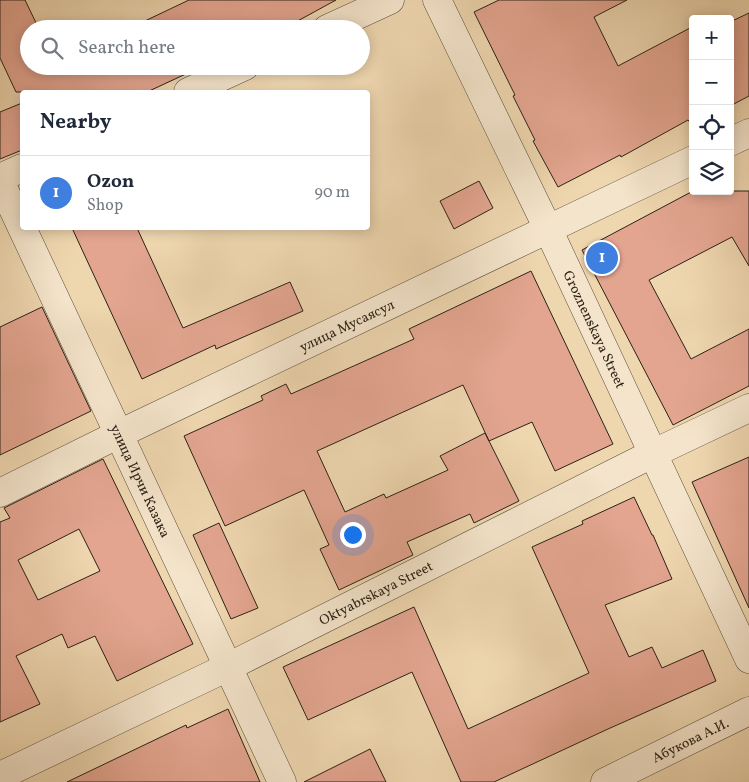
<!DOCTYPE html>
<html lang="en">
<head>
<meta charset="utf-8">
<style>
	:root { --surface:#fff; --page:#f6f6f7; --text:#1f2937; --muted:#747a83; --line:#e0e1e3; --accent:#8f2418 }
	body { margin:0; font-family:Vollkorn,serif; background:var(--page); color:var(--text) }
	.controls { position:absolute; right:15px; top:15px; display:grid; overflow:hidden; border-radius:5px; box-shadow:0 2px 12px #0003 }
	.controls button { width:45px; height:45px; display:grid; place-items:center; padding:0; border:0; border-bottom:1px solid var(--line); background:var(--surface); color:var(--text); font:25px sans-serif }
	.you { position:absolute; left:352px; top:534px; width:18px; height:18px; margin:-12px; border:4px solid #fff; border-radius:50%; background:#1a73e8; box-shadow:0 0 0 8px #1a73e833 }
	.badge { display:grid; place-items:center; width:32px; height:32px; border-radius:50%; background:var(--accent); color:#fff; font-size:16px; font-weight:700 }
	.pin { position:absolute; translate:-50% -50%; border:2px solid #fff; box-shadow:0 1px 5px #0006 }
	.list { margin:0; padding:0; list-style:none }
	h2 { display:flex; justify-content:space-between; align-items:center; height:65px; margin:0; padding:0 20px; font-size:21px }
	h2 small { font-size:16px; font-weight:400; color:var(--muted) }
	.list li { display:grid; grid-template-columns:32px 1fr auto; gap:15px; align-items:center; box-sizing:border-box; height:75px; padding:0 20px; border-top:1px solid var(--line) }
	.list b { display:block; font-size:19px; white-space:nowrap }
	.list p { margin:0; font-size:16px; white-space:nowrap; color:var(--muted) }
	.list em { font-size:16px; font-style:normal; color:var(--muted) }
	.icon { flex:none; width:28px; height:28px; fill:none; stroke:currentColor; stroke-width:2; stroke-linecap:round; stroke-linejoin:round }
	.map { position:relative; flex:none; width:749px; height:782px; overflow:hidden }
	.search { position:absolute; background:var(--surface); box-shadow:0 2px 12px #0003; left:20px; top:20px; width:350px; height:55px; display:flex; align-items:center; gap:12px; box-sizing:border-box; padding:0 18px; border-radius:28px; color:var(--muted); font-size:19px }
	.panel { position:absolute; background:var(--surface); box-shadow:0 2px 12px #0003; left:20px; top:90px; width:350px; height:140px; border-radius:5px }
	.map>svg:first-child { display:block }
	.building { fill:#e3a590; stroke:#2c2216; fill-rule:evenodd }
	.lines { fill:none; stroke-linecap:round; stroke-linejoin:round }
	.minor-casing { stroke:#5c4f3c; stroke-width:29 }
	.minor { stroke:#f4e4cb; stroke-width:28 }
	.labels { text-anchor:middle; stroke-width:4; stroke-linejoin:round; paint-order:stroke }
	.street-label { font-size:14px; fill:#2c2216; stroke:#f4e4cb }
</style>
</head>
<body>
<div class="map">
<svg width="749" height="782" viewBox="0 0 749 782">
	<rect width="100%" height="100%" fill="#eed6af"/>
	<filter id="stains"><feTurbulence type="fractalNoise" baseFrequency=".004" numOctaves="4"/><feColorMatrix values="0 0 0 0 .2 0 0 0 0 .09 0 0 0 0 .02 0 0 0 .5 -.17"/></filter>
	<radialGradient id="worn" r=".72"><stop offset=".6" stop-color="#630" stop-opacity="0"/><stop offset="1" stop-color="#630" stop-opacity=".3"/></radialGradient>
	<g class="building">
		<polygon points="0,0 25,0 39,29 29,29 29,66 203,66 147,92 16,92 0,58"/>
		<polygon points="189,0 336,0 283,29 128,29"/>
		<polygon points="499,0 627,0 594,17 618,66 690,28 693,33 693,126 688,120 621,157 620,155 558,187 533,141 535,140 513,96 515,95 474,12"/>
		<polygon points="749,13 749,96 730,106 730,22"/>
		<polygon points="22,103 22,150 0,159 0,112"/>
		<polygon points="479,181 493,208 454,229 440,201"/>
		<polygon points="693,191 749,191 749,266 732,237 649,280 691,359 749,329 749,386 673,425 582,250"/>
		<polygon points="72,228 137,228 183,328 290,282 303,311 216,349 215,345 142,379"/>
		<polygon points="531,271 613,444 555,471 532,422 489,441 463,385 317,451 345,512 384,494 386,498 448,470 440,456 485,433 519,501 474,523 470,514 407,542 413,555 339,590 320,549 329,545 304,490 225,526 184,436 263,400 261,396 286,384 291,394 414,339 409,329"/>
		<polygon points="42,307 91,411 0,455 0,327"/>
		<polygon points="749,457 749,608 692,482"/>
		<path d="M103,459L193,644L117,681L95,636L68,648L62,634L16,656L40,704L0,722V522L10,518L4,508ZM79,529L100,571L38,600L18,560Z"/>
		<polygon points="634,497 652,535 653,535 672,579 605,605 629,657 652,647 662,668 703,650 716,681 608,729 494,782 461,782 412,672 308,720 283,667 414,607 468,729 589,673 532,547 583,524 582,521"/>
		<polygon points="219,523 258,608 231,619 193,535"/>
		<polygon points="228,709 260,782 67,782 186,725 187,728"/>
		<polygon points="370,749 386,782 304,782"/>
	</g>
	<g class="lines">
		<g class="minor-casing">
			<g id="minor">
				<path id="s1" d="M437,0L548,229L749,659"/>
				<polyline points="327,29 390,0"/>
				<polyline points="188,92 245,66"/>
				<polyline points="730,142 749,133"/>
				<polyline points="0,178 22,168"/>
				<path id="s2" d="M0,181L282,782"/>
				<path id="s3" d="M0,493L119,434L693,160"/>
				<path id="s4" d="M0,776L228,667L654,453L749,408"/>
				<path id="s5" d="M605,782L749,711"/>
			</g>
		</g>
		<use href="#minor" class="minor"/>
	</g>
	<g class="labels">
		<g class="street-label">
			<text dy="5" stroke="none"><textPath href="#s3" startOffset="385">улица Мусаясул</textPath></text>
			<text dy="5" stroke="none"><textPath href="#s1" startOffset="365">Groznenskaya Street</textPath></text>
			<text dy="5" stroke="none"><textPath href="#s2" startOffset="331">улица Ирчи Казака</textPath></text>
			<text dy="5" stroke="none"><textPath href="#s4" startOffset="418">Oktyabrskaya Street</textPath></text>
			<text dy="5" stroke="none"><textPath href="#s5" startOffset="95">Абукова А.И.</textPath></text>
		</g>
	</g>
	<rect width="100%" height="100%" filter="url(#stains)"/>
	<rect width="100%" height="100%" fill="url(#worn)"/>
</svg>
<div class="controls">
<button>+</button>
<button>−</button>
<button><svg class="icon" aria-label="locate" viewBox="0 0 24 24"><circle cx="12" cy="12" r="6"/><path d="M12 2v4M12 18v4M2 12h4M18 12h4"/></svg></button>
<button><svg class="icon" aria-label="layers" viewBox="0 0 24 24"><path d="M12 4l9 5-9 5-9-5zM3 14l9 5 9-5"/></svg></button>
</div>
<div class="you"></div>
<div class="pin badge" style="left:602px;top:258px;background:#3f7fe0">1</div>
<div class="search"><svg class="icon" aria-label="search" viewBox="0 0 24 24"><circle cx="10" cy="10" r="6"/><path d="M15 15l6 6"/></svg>Search here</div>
<section class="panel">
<h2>Nearby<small></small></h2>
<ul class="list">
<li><span class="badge" style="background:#3f7fe0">1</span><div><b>Ozon</b><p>Shop</p></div><em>90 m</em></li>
</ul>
</section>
</div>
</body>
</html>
